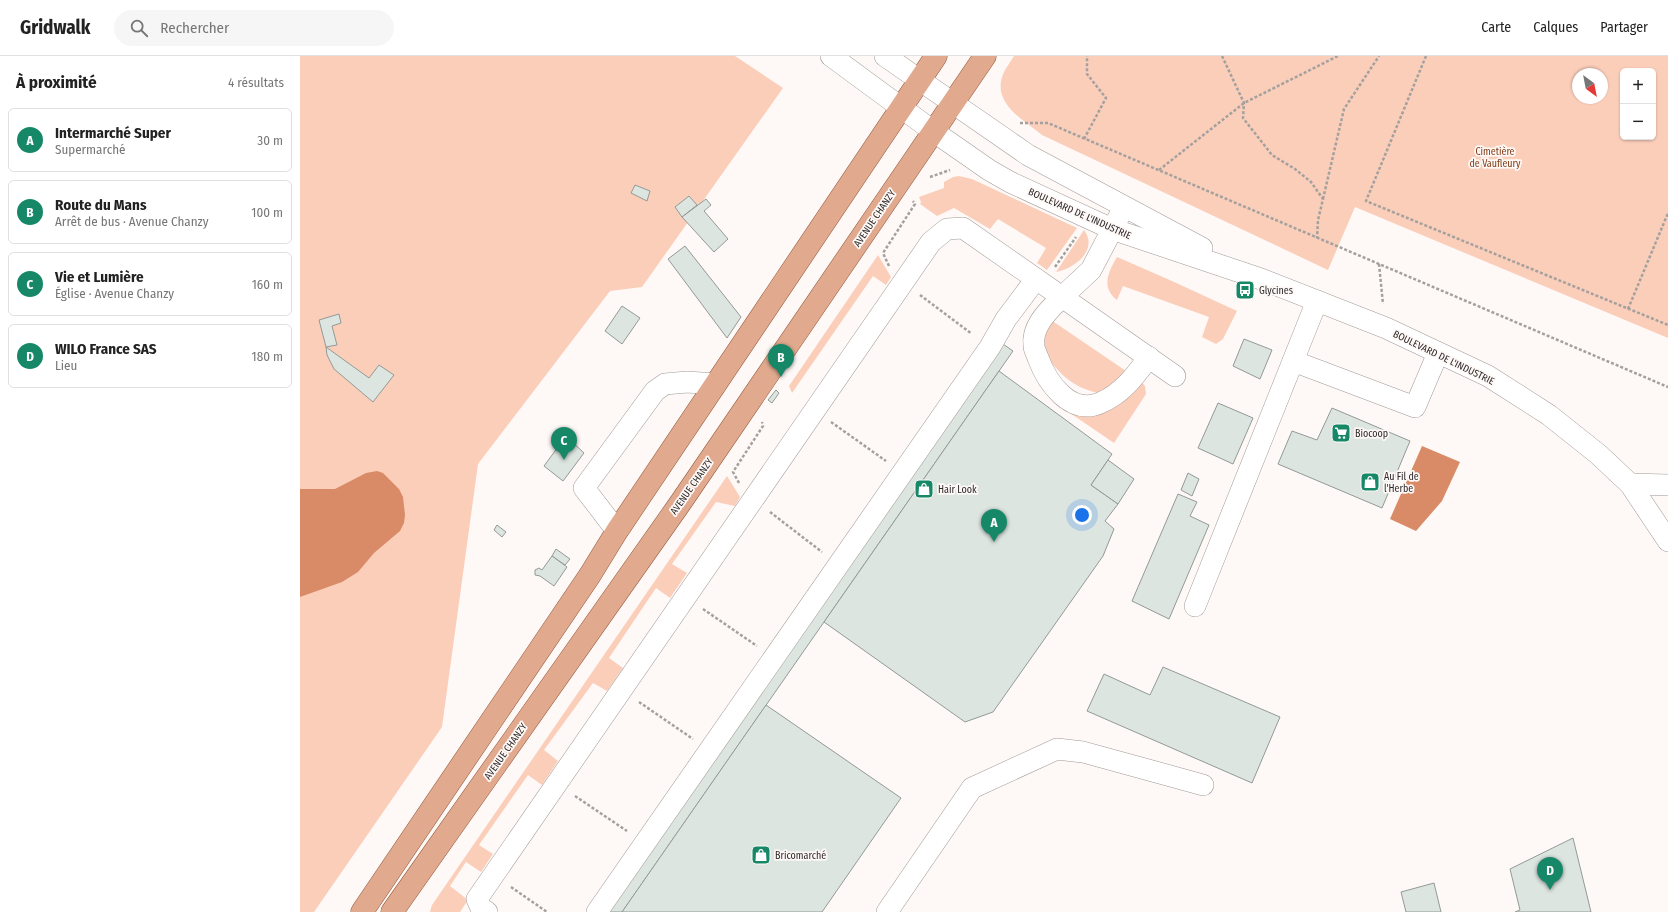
<!DOCTYPE html>
<html lang="fr">
<head>
<meta charset="utf-8">
<style>
	:root { --surface:#fff; --page:#f6f6f6; --text:#222; --muted:#767676; --line:#e0e0e0; --accent:#168868 }
	body { margin:0; font-family:"Fira Sans Condensed",sans-serif; background:var(--page); color:var(--text) }
	.controls { position:absolute; right:12px; top:12px; display:grid; overflow:hidden; border-radius:6px; box-shadow:0 1px 3px #0004 }
	.controls button { width:36px; height:36px; display:grid; place-items:center; padding:0; border:0; border-bottom:1px solid var(--line); background:var(--surface); color:var(--text); font:20px sans-serif }
	.compass { position:absolute; left:1272px; top:12px; width:36px; height:36px; border-radius:50%; background:var(--surface); box-shadow:0 1px 3px #0004; rotate:148deg }
	.you { position:absolute; left:782px; top:459px; width:14px; height:14px; margin:-10px; border:3px solid #fff; border-radius:50%; background:#1a73e8; box-shadow:0 0 0 6px #1a73e833 }
	.badge { display:grid; place-items:center; width:26px; height:26px; border-radius:50%; background:var(--accent); color:#fff; font-size:13px; font-weight:700 }
	.pin { position:absolute; translate:-50% -33px; filter:drop-shadow(0 1px 2px #0008) }
	.pin::after { content:''; position:absolute; top:21px; width:14px; height:12px; background:inherit; clip-path:polygon(0 0,100% 0,50% 100%) }
	.list { margin:0; padding:0; list-style:none }
	h2 { display:flex; justify-content:space-between; align-items:center; height:52px; margin:0; padding:0 16px; font-size:17px }
	h2 small { font-size:13px; font-weight:400; color:var(--muted) }
	.list li { display:grid; grid-template-columns:26px 1fr auto; gap:12px; align-items:center; box-sizing:border-box; height:64px; margin:0 8px 8px; padding:0 8px; border:1px solid var(--line); border-radius:6px }
	.list b { display:block; font-size:15px; white-space:nowrap }
	.list p { margin:0; font-size:13px; white-space:nowrap; color:var(--muted) }
	.list em { font-size:13px; font-style:normal; color:var(--muted) }
	.icon { flex:none; width:22px; height:22px; fill:none; stroke:currentColor; stroke-width:2; stroke-linecap:round; stroke-linejoin:round }
	.map { position:relative; flex:none; width:1368px; height:856px; overflow:hidden }
	header { display:flex; align-items:center; gap:24px; box-sizing:border-box; height:56px; padding:0 20px; background:var(--surface); border-bottom:1px solid var(--line) }
	header strong { font-size:19px }
	nav { display:flex; gap:22px; margin-inline-start:auto; font-size:14px }
	.search { width:280px; height:36px; background:var(--page); display:flex; align-items:center; gap:10px; box-sizing:border-box; padding:0 14px; border-radius:22px; color:var(--muted); font-size:15px }
	main { display:flex }
	aside { flex:1; background:var(--surface) }
	.map>svg:first-child { display:block }
	.green { fill:#fbceba; fill-rule:evenodd }
	.water { fill:#d88b66 }
	.building { fill:#dde5e1; stroke:#929a96 }
	.lines { fill:none; stroke-linecap:round; stroke-linejoin:round }
	.minor-casing { stroke:#a29a97; stroke-width:22 }
	.major-casing { stroke:#95593b; stroke-width:23 }
	.path { stroke:#a4a09e; stroke-width:2.5; stroke-dasharray:3 2; stroke-linecap:butt }
	.minor { stroke:#fff; stroke-width:21 }
	.major { stroke:#e1aa8f; stroke-width:22 }
	.labels { text-anchor:middle; stroke-width:3.5; stroke-linejoin:round; paint-order:stroke }
	.park-label { font-size:10px; fill:#833d15; stroke:#fef9f7 }
	.street-label { font-size:10px; fill:#2e2a29; stroke:#fef9f7 }
	.poi-label { font-size:10px; fill:#2e2a29; stroke:#fef9f7; text-anchor:start }
</style>
</head>
<body>
<header>
<strong>Gridwalk</strong>
<div class="search"><svg class="icon" aria-label="search" viewBox="0 0 24 24"><circle cx="10" cy="10" r="6"/><path d="M15 15l6 6"/></svg>Rechercher</div>
<nav><a>Carte</a><a>Calques</a><a>Partager</a></nav>
</header>
<main>
<aside>
<h2>À proximité<small>4 résultats</small></h2>
<ul class="list">
<li><span class="badge">A</span><div><b>Intermarché Super</b><p>Supermarché</p></div><em>30 m</em></li>
<li><span class="badge">B</span><div><b>Route du Mans</b><p>Arrêt de bus · Avenue Chanzy</p></div><em>100 m</em></li>
<li><span class="badge">C</span><div><b>Vie et Lumière</b><p>Église · Avenue Chanzy</p></div><em>160 m</em></li>
<li><span class="badge">D</span><div><b>WILO France SAS</b><p>Lieu</p></div><em>180 m</em></li>
</ul>
</aside>
<div class="map">
<svg width="1368" height="856" viewBox="0 0 1368 856">
	<rect width="100%" height="100%" fill="#fef9f7"/>
	<g class="green">
		<polygon points="0,0 435,0 483,32 342,231 310,235 178,408 142,671 14,856 0,856"/>
		<path d="M714,0H1368V282L1055,151L1028,214L742,79C722,63 690,46 704,16C707,10 711,5 714,0ZM1323,15H1353V81H1323ZM1278,18H1302V42H1278Z"/>
		<polygon points="659,120 672,123 777,172 747,214 737,207 746,192 698,163 690,173 654,152 637,160 620,148 621,146 619,141 644,132 644,126 653,121"/>
		<path d="M784,174C799,194 774,213 756,216Z"/>
		<polygon points="578,199 591,221 586,229 573,220 492,337 489,330"/>
		<path d="M817,201L872,225L937,255L923,283L916,288L902,281L909,261L823,230L817,244C801,232 808,216 817,201Z"/>
		<path d="M748,262L829,317L799,337C771,332 755,314 740,290Z"/>
		<polygon points="840,324 845,330 846,338 814,387 770,357 773,353"/>
		<polygon points="427,420 440,441 435,450 416,446 372,508 387,517 370,542 356,532 309,602 323,612 307,635 293,627 244,694 258,705 242,729 228,719 179,789 193,798 181,816 166,806 150,830 168,844 160,856 130,856 132,849"/>
	</g>
	<g class="water">
		<polygon points="1122,390 1160,406 1142,445 1116,475 1090,463"/>
		<polygon points="77,415 83,417 99,433 103,441 105,459 104,467 100,475 74,497 58,516 42,526 0,541 0,433 35,433 66,417"/>
	</g>
	<g class="building">
		<polygon points="335,129 350,135 347,145 331,137"/>
		<polygon points="389,140 397,149 382,161 375,151"/>
		<polygon points="406,143 411,149 404,155 428,183 414,196 382,161"/>
		<polygon points="385,190 441,261 427,282 368,203"/>
		<polygon points="322,250 340,262 322,288 305,275"/>
		<polygon points="39,258 41,267 32,270 37,289 26,291 19,264"/>
		<polygon points="693,281 713,295 524,566 322,856 292,856"/>
		<polygon points="944,283 972,294 960,323 933,310"/>
		<polygon points="26,291 69,322 79,309 94,319 73,346 34,313 27,299"/>
		<polygon points="699,315 812,398 791,429 818,448 805,465 814,473 803,500 693,656 665,666 524,566"/>
		<polygon points="476,334 479,337 472,347 468,344"/>
		<polygon points="918,347 953,362 933,408 898,392"/>
		<polygon points="1032,352 1110,385 1082,452 978,408 992,375 1017,384"/>
		<polygon points="266,380 284,397 263,425 244,410"/>
		<polygon points="808,404 834,423 818,448 791,429"/>
		<polygon points="888,417 899,423 892,440 881,434"/>
		<polygon points="878,438 897,446 890,460 909,469 869,563 832,545"/>
		<polygon points="197,469 206,476 202,481 194,474"/>
		<polygon points="256,493 270,503 265,509 252,500"/>
		<polygon points="252,500 267,511 254,530 240,520 235,519 235,514 239,512 242,514"/>
		<polygon points="863,611 980,661 952,727 787,655 804,618 850,639"/>
		<polygon points="466,649 601,742 522,856 322,856"/>
		<polygon points="1273,782 1291,856 1215,856 1220,854 1210,813"/>
		<polygon points="1134,827 1141,856 1106,856 1101,836"/>
	</g>
	<g class="lines">
		<g class="minor-casing">
			<g id="minor">
				<polyline points="531,0 633,75 689,114 710,126 812,173 961,223 1086,272 1188,320 1249,359 1298,398 1330,428 1368,485"/>
				<polyline points="585,0 728,99 902,192"/>
				<path d="M849,301C835,320 822,338 800,347C770,360 747,326 738,302C737,298 734,294 734,290C731,270 749,254 762,241L875,320"/>
				<polyline points="993,305 1115,351 1138,297"/>
				<polyline points="1330,428 1368,429"/>
				<polyline points="317,475 284,432 355,335 365,328 387,326 416,328"/>
				<polyline points="895,550 1017,245"/>
				<polyline points="187,856 181,852 177,843 631,186 647,173 663,172 762,241 791,214 824,151"/>
				<polyline points="297,856 690,291 706,263 736,223"/>
				<polyline points="587,856 672,732 757,693 783,696 903,729"/>
			</g>
		</g>
		<g class="major-casing">
			<g id="major">
				<polyline points="62,856 290,519 317,475 636,0"/>
				<polyline points="92,856 381,446 685,0"/>
			</g>
		</g>
		<g class="path">
			<polyline points="922,0 944,47 943,62 972,99 995,113 1011,126 1023,143 1018,164 1017,182"/>
			<polyline points="1126,0 1066,145 1368,269"/>
			<polyline points="720,67 748,67 1368,331"/>
			<polyline points="784,83 806,42 787,18 787,0"/>
			<polyline points="859,114 944,47 1038,0"/>
			<polyline points="630,121 650,114"/>
			<polyline points="1023,143 1044,53 1079,0"/>
			<polyline points="1079,208 1083,248"/>
			<polyline points="589,210 583,197 615,148 613,145"/>
			<polyline points="755,211 776,181"/>
			<polyline points="620,239 672,278"/>
			<polyline points="1328,253 1368,157"/>
			<polyline points="531,366 586,405"/>
			<polyline points="439,427 433,416 463,370 462,366"/>
			<polyline points="470,456 522,496"/>
			<polyline points="403,553 457,590"/>
			<polyline points="339,646 393,683"/>
			<polyline points="275,740 327,775"/>
			<polyline points="211,831 247,856"/>
		</g>
		<use href="#minor" class="minor"/>
		<use href="#major" class="major"/>
	</g>
	<defs>
		<g id="bus-square" transform="scale(1)"><rect x="-9" y="-9" width="18" height="18" rx="4" fill="#168868" stroke="#fef9f7"/><path d="M-5-6H5V4H4V6H2V4H-2V6H-4V4H-5ZM-3.5-4V0h7V-4ZM-3.5 1.2v1.5H-2V1.2ZM2 1.2v1.5H3.5V1.2Z" fill="#fff"/></g>
		<g id="supermarket-square" transform="scale(1)"><rect x="-9" y="-9" width="18" height="18" rx="4" fill="#168868" stroke="#fef9f7"/><path d="M-6-5.5h2.5l.6 2H6L4.5 2H-2.5L-4.4-4H-6ZM-1.5 3.2a1.3 1.3 0 1 0 .1 0ZM3 3.2a1.3 1.3 0 1 0 .1 0Z" fill="#fff"/></g>
		<g id="shop-square" transform="scale(1)"><rect x="-9" y="-9" width="18" height="18" rx="4" fill="#168868" stroke="#fef9f7"/><path d="M-5-2.5h2.3a2.7 3.5 0 0 1 5.4 0H5L5.5 6h-11ZM-1.5-2.5h3a1.5 2.3 0 0 0-3 0Z" fill="#fff"/></g>
	</defs>
	<g fill-rule="evenodd">
		<use href="#bus-square" x="945" y="234"/>
		<use href="#supermarket-square" x="1041" y="377"/>
		<use href="#shop-square" x="1070" y="426"/>
		<use href="#shop-square" x="624" y="433"/>
		<use href="#shop-square" x="461" y="799"/>
	</g>
	<g class="labels">
		<g class="park-label">
			<text x="1195" y="99">Cimetière<tspan x="1195" dy="12">de Vaufleury</tspan></text>
		</g>
		<g class="street-label">
			<text transform="translate(780 157) rotate(24)" y="4">BOULEVARD DE L'INDUSTRIE</text>
			<text transform="translate(574 162) rotate(-56)" y="4">AVENUE CHANZY</text>
			<text transform="translate(1144 301) rotate(26)" y="4">BOULEVARD DE L'INDUSTRIE</text>
			<text transform="translate(391 430) rotate(-55)" y="4">AVENUE CHANZY</text>
			<text transform="translate(205 695) rotate(-55)" y="4">AVENUE CHANZY</text>
		</g>
		<g class="poi-label">
			<text x="959" y="238">Glycines</text>
			<text x="1055" y="381">Biocoop</text>
			<text x="1084" y="424">Au Fil de<tspan x="1084" dy="12">l'Herbe</tspan></text>
			<text x="638" y="437">Hair Look</text>
			<text x="475" y="803">Bricomarché</text>
		</g>
	</g>
</svg>
<div class="controls">
<button>+</button>
<button>−</button>
</div>
<svg class="compass" viewBox="-18 -18 36 36"><path d="M0-13l5 13h-10z" fill="#e53935"/><path d="M0 13l5-13h-10z" fill="#767676"/></svg>
<div class="you"></div>
<div class="pin badge" style="left:694px;top:486px">A</div>
<div class="pin badge" style="left:481px;top:321px">B</div>
<div class="pin badge" style="left:264px;top:404px">C</div>
<div class="pin badge" style="left:1250px;top:834px">D</div>
</div>
</main>
</body>
</html>
